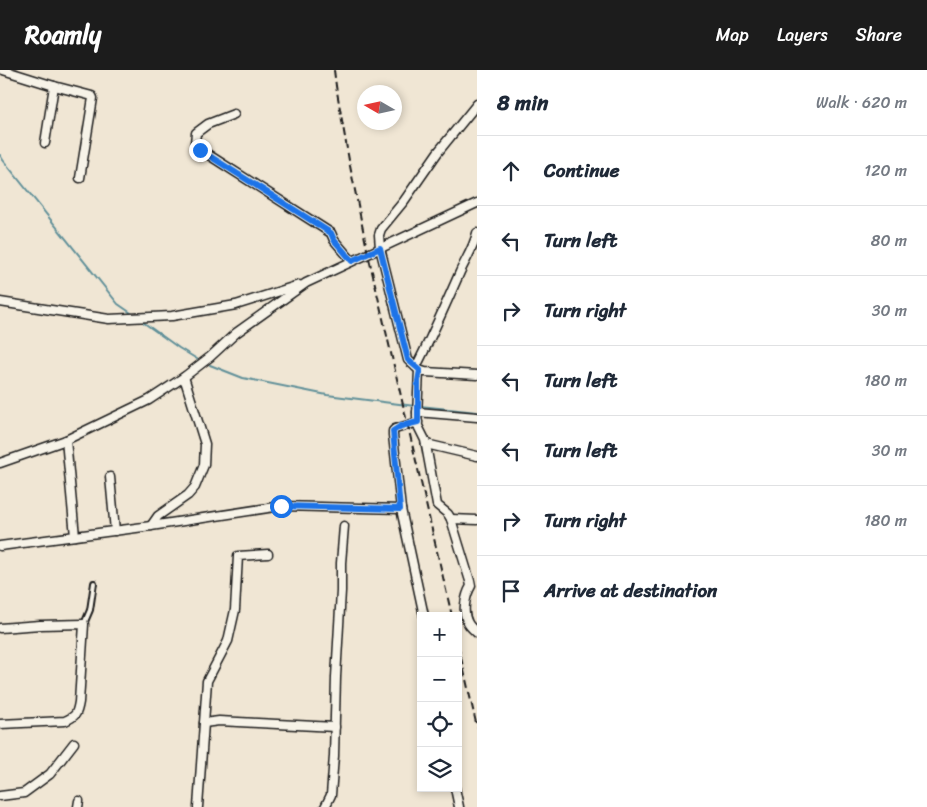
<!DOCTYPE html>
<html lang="en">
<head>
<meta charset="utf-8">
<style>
	:root { --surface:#fff; --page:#f2f2f3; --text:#1f2937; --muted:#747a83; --line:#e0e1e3; --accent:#1c1c1c }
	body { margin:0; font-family:Sriracha,sans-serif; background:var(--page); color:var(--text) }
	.controls { position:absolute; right:15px; bottom:15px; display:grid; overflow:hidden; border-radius:0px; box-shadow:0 2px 8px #0003 }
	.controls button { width:45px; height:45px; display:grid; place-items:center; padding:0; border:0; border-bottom:1px solid var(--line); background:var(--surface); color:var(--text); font:25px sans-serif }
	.compass { position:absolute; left:357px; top:15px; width:45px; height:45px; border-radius:50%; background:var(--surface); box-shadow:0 2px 8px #0003; rotate:279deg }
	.stop { position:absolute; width:15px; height:15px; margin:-11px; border:4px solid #1a73e8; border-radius:50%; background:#fff }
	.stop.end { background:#1a73e8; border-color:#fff; box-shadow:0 1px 5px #0008 }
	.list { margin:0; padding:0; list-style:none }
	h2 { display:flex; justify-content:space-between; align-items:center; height:65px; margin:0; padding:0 20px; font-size:21px }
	h2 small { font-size:16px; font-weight:400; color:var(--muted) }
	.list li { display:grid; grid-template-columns:32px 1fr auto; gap:15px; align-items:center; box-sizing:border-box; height:70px; padding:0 20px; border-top:1px solid var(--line) }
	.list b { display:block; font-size:19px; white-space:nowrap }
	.list em { font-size:16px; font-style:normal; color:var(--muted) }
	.icon { flex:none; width:28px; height:28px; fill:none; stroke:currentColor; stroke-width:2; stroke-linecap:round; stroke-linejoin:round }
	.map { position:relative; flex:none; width:477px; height:737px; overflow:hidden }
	header { display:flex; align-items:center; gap:30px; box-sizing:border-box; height:70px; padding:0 25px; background:var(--accent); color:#fff }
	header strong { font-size:24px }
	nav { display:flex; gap:28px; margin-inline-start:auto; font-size:18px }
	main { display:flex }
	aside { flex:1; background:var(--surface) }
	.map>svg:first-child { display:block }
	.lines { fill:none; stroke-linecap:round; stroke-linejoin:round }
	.stream { stroke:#619099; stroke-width:2 }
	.lane-casing { stroke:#1c1c1c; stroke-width:8 }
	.street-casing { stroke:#1c1c1c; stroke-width:11 }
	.lane { stroke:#f7f3e8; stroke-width:4 }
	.street { stroke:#f7f3e8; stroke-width:8 }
	.rail { stroke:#1c1c1c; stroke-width:2; stroke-dasharray:8 4; stroke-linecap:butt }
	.route { stroke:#1a73e8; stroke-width:6 }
</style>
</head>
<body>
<header>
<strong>Roamly</strong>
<nav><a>Map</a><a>Layers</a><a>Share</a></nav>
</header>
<main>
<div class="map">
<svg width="477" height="737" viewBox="0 0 477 737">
	<rect width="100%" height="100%" fill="#f0e6d4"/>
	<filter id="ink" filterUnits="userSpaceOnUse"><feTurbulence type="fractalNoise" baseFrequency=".02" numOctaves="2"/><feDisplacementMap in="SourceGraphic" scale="10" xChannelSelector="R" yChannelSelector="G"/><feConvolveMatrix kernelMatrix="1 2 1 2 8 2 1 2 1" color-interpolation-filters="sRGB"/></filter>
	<g filter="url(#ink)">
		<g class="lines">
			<g class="stream">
				<polyline points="0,85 3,90 118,234 134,245"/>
				<polyline points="140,250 179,278 197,289"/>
				<polyline points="210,295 243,308 327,325 415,336"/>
				<polyline points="420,336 477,342"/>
			</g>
			<g class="lane-casing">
				<polyline id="lane" points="84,554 90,540 94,513"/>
			</g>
			<g class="street-casing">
				<g id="street">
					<polyline points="3,0 54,16 92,26 93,28 80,108"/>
					<polyline points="477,34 438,82 404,131 381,159 379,165 380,178 408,290 419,300 425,302 477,305"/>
					<polyline points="234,44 208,54 196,63 195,73 201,80 331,163 334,170 352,191"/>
					<polyline points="45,73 54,16"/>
					<polyline points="0,232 109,249 172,246 236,235 299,215"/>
					<path d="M416,297C432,266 446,234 460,202C466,189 474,177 477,163"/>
					<path d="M419,300L417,346L418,356L425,370L437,435L448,444L451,449L470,511L471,516C465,526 462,543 468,553C470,557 474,560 477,563"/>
					<polyline points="417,342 477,347"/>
					<polyline points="418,352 395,359 393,361 393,365 401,439 424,546"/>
					<polyline points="66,370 75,466"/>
					<polyline points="426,374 477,386"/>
					<polyline points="0,393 66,370 149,330 184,307 210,287 236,263 306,213 477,133"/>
					<polyline points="110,407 115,461"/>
					<polyline points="451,449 477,450"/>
					<polyline points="151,456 158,446 188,425 195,417 204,395 205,374 184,307"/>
					<polyline points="0,476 151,456 281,436 401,439"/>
					<path d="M0,558L40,555L84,554L79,632C77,644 76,646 65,651L0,654"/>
					<polyline points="204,653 219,651 335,657"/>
					<polyline points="455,718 459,737"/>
					<polyline points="0,726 24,723 50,704 74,673"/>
					<polyline points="78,737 79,731"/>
					<polyline points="198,737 207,611 228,571 235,540 238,486 268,484"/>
					<polyline points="325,737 331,725 334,686 336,607 341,521 341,493 344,456"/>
				</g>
			</g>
			<use href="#lane" class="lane"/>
			<use href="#street" class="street"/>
			<g class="rail">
				<polyline points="334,0 336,16 350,96 368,184 452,546"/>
				<polyline points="458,575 477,657"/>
			</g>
		</g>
	</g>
	<g class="lines" filter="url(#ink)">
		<polyline class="route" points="200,80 331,163 334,170 352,191 380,178 408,290 420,300 418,311 418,352 401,356 393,361 400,439 281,436"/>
	</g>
</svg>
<div class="controls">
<button>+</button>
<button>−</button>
<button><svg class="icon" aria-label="locate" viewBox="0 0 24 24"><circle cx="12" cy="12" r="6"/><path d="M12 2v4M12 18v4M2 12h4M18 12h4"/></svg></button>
<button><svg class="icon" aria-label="layers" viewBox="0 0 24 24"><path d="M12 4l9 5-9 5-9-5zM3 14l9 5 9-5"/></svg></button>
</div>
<svg class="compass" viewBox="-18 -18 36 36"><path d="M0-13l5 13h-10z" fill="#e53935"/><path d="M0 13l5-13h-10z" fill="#747a83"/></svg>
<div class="stop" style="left:281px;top:436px"></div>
<div class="stop end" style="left:200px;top:80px"></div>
</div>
<aside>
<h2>8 min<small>Walk · 620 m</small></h2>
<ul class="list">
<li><svg class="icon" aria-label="ahead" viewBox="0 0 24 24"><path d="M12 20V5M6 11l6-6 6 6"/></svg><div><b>Continue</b></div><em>120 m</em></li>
<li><svg class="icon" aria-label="left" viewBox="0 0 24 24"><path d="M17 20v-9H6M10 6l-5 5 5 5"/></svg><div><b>Turn left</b></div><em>80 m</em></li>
<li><svg class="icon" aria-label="right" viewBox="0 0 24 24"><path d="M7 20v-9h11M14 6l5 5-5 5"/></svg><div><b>Turn right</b></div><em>30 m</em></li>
<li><svg class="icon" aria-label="left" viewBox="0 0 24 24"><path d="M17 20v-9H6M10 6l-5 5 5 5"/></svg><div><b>Turn left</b></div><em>180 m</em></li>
<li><svg class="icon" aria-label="left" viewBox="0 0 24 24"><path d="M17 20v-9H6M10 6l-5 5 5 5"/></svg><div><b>Turn left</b></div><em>30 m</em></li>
<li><svg class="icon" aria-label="right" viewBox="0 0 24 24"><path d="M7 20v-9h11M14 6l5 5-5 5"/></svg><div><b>Turn right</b></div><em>180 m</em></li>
<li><svg class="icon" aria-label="arrive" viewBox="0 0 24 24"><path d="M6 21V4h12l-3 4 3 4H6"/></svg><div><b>Arrive at destination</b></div></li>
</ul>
</aside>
</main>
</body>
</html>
